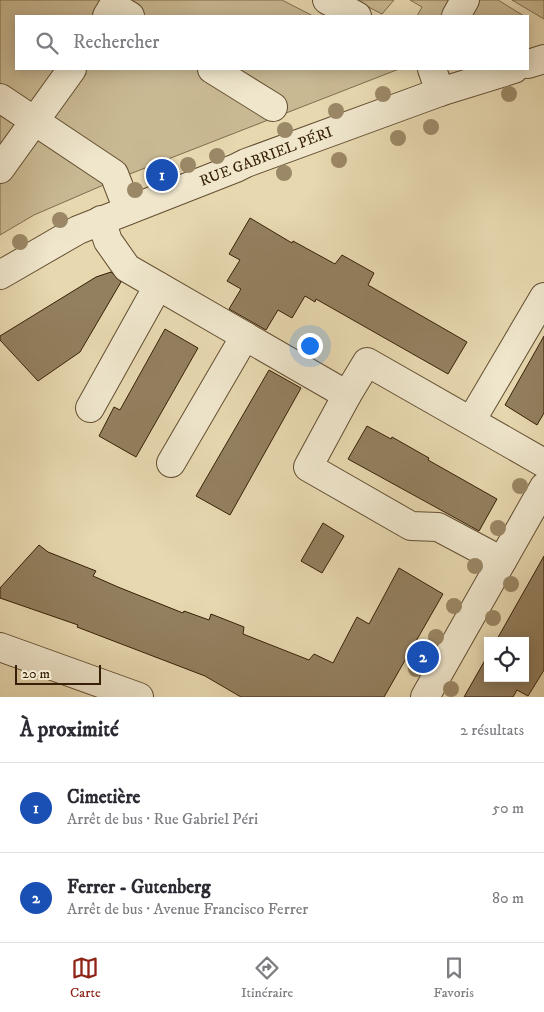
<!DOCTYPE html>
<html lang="fr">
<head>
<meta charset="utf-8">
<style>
	:root { --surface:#fff; --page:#f7f7f7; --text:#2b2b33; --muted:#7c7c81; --line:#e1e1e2; --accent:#8f2418 }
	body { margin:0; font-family:"IM FELL DW Pica",serif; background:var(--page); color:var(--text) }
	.controls { position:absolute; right:15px; bottom:15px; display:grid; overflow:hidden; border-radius:0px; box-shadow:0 2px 12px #0003 }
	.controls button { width:45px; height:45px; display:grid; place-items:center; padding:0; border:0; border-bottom:1px solid var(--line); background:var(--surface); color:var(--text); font:25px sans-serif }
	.scale { position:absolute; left:15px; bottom:12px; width:86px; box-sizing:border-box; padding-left:5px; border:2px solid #372007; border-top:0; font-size:14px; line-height:18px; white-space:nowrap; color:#372007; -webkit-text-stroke:4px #efe6cc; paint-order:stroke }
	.you { position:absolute; left:309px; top:345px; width:18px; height:18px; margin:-12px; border:4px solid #fff; border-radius:50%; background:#1a73e8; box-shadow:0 0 0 8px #1a73e833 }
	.badge { display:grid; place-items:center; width:32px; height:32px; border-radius:50%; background:var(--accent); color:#fff; font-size:16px; font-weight:700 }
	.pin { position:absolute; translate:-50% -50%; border:2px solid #fff; box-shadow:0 1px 5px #0006 }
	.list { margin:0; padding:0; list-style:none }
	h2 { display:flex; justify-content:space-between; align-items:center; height:65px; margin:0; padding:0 20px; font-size:21px }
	h2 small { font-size:16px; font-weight:400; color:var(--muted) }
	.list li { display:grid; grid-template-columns:32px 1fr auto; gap:15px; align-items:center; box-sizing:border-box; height:90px; padding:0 20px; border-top:1px solid var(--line) }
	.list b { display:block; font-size:19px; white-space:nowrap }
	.list p { margin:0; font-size:16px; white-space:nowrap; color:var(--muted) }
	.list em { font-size:16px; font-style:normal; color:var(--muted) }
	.icon { flex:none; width:28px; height:28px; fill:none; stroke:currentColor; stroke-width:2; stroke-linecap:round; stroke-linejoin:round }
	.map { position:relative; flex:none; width:544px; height:697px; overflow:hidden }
	.search { position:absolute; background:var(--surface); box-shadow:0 2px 12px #0003; left:15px; right:15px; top:15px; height:55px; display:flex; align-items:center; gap:12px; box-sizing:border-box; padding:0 18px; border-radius:0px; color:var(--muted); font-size:19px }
	.sheet { height:245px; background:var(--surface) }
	nav { display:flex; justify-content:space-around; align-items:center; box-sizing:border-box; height:70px; border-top:1px solid var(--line); background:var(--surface); font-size:14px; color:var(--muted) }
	nav a { display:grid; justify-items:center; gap:2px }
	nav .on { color:var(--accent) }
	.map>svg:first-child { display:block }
	.green { fill:#c9b993; stroke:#806c4d }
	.building { fill:#93805f; stroke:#372007 }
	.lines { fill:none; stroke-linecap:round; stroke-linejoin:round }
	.minor-casing { stroke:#634e31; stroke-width:30 }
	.minor { stroke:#efe6cc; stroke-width:28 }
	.tree { fill:#9b8866 }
	.labels { text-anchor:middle; stroke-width:4; stroke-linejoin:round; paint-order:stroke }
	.street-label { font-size:15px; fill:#372007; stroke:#efe6cc }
</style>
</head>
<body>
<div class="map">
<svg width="544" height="697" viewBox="0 0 544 697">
	<rect width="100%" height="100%" fill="#e7d8b0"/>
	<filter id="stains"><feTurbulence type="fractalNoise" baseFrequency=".004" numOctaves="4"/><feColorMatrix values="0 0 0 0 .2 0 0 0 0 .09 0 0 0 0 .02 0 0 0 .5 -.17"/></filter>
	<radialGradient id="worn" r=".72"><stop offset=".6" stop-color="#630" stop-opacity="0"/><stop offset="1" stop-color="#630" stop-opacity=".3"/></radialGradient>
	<g class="green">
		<polygon points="0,0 282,0 313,16 16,16 16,69 399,69 122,177 34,215 0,235"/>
		<polygon points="355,0 394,0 382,14"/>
		<polygon points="410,0 457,0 448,16 417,16 422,7"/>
		<polygon points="475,0 498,0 524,16 466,16"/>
		<polygon points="512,0 544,0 544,19"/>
	</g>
	<g class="building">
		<polygon points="250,218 292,243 293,241 335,264 342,255 374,273 368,285 467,342 448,374 316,299 315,302 305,296 292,318 278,310 266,330 229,309 241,289 227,281 240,260 229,254"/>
		<polygon points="111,272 121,282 80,352 38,381 0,340 0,336 96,277"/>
		<polygon points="165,329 198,348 136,457 99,436 114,407 120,410"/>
		<polygon points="544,336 544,413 537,425 505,405"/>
		<polygon points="269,370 301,388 230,515 196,496"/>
		<polygon points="367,426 391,439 392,437 429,458 428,460 497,499 479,531 348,459"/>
		<polygon points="323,523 344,536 322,573 301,561"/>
		<polygon points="39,545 48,552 96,571 93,576 118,587 183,613 184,611 209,620 211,614 244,627 243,634 309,660 314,654 333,663 357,617 369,624 399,568 443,594 384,697 241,697 205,676 77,627 78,625 0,598 0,588"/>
		<polygon points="544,556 544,670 528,696 517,690 513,697 464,697 488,655 488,678 525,678 525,641 496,641"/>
	</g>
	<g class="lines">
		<g class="minor-casing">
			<g id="minor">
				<polyline points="327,0 357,16"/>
				<polyline points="107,16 113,6 130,16"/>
				<polyline points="456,16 465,0"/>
				<polyline points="528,64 544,59"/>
				<polyline points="212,69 273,107"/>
				<polyline points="432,69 440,92"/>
				<polyline points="0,98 114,174 128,210"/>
				<polyline points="0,169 72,69"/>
				<polyline points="101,220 108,241 127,268 347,395 367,362 544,463"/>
				<polyline points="0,275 78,230 236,168 246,163 440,92 514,69"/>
				<polyline points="347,395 308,467 411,526 438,527 502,561"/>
				<polyline points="90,408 158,286"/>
				<polyline points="471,421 544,297"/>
				<polyline points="171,463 245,336"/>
				<polyline points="0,647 139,697"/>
				<polyline points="425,697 544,487"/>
			</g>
		</g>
		<use href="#minor" class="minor"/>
	</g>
	<g class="tree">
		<circle cx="383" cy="94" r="8"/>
		<circle cx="509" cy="94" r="8"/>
		<circle cx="336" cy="111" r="8"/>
		<circle cx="431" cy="127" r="8"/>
		<circle cx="285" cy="130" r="8"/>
		<circle cx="398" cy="138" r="8"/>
		<circle cx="217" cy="156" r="8"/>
		<circle cx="339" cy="160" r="8"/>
		<circle cx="188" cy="165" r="8"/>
		<circle cx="284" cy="173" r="8"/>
		<circle cx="135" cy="190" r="8"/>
		<circle cx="60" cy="220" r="8"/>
		<circle cx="20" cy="242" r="8"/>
		<circle cx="520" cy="486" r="8"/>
		<circle cx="498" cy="528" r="8"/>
		<circle cx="475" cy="566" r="8"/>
		<circle cx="511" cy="584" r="8"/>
		<circle cx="454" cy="606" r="8"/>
		<circle cx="493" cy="618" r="8"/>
		<circle cx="436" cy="637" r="8"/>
		<circle cx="416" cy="669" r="8"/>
		<circle cx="451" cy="689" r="8"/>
	</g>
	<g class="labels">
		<g class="street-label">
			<text transform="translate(266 156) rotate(-21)" y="5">RUE GABRIEL PÉRI</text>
		</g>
	</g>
	<rect width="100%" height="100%" filter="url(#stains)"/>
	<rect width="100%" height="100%" fill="url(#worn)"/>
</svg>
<div class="controls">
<button><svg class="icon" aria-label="locate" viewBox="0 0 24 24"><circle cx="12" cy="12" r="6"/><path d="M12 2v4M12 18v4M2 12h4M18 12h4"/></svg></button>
</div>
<div class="scale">20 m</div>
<div class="you"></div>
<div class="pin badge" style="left:162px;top:175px;background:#1a4fb4">1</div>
<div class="pin badge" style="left:423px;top:657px;background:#1a4fb4">2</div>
<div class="search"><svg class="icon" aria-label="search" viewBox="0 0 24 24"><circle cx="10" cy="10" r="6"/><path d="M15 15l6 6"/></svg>Rechercher</div>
</div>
<section class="sheet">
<h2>À proximité<small>2 résultats</small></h2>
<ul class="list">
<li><span class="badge" style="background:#1a4fb4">1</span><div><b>Cimetière</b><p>Arrêt de bus · Rue Gabriel Péri</p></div><em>50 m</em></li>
<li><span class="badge" style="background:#1a4fb4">2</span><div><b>Ferrer - Gutenberg</b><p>Arrêt de bus · Avenue Francisco Ferrer</p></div><em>80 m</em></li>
</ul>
</section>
<nav>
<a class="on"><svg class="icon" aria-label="map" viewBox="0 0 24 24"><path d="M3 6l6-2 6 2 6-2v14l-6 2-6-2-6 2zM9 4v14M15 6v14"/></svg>Carte</a>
<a><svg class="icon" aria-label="directions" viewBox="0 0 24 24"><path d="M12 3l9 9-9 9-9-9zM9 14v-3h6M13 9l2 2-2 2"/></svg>Itinéraire</a>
<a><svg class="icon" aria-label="saved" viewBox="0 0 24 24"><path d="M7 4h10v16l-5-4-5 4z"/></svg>Favoris</a>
</nav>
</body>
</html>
